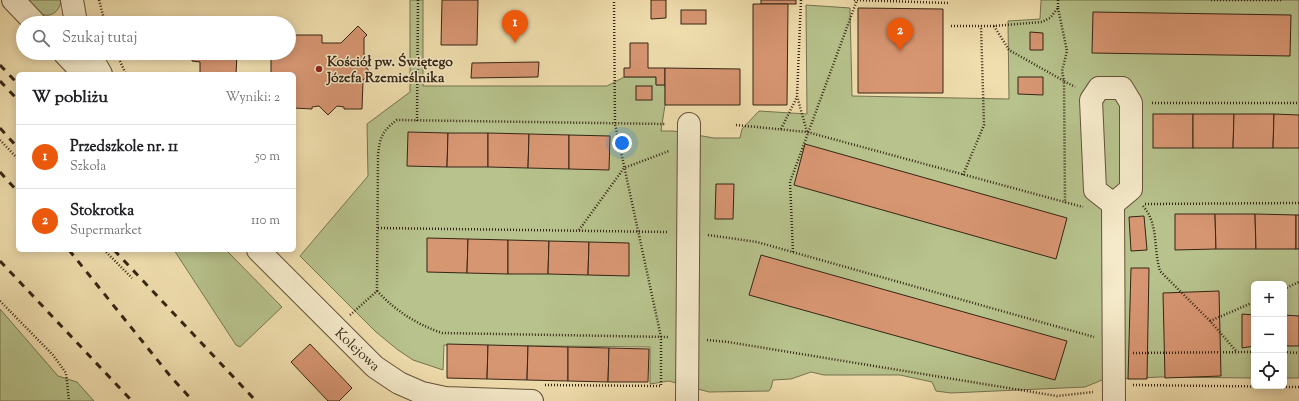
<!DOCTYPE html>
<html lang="pl">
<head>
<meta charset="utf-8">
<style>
	:root { --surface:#fff; --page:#f2f2f2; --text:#202124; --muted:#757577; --line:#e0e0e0; --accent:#ea580c }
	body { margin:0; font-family:"Sorts Mill Goudy",serif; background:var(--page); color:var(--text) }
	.controls { position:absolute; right:12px; bottom:12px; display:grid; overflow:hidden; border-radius:6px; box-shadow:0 2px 10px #0003 }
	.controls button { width:36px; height:36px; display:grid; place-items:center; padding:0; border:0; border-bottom:1px solid var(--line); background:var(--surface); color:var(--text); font:20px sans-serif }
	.you { position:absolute; left:622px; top:143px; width:14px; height:14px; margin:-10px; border:3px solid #fff; border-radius:50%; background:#1a73e8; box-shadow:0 0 0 6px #1a73e833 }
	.badge { display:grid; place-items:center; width:26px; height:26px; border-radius:50%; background:var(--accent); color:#fff; font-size:13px; font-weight:700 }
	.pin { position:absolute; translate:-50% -33px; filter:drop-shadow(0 1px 2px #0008) }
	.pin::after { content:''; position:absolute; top:21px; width:14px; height:12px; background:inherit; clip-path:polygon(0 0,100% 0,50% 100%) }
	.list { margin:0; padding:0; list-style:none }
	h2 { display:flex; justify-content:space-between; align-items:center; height:52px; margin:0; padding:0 16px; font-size:17px }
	h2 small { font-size:13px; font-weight:400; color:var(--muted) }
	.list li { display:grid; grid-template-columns:26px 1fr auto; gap:12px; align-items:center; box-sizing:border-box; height:64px; padding:0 16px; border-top:1px solid var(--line) }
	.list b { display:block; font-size:15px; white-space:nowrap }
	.list p { margin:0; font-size:13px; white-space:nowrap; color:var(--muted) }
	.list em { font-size:13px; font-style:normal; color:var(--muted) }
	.icon { flex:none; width:22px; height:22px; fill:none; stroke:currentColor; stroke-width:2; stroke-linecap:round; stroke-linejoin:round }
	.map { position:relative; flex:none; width:1299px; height:401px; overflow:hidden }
	.search { position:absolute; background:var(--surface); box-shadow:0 2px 10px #0003; left:16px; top:16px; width:280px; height:44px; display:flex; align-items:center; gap:10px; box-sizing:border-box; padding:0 14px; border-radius:22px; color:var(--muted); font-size:15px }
	.panel { position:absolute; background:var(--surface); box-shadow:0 2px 10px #0003; left:16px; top:72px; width:280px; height:180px; border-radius:6px }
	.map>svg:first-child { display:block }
	.green { fill:#b7c28c; stroke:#767450 }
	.building { fill:#d79672; stroke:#352514 }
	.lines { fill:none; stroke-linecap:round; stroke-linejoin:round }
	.minor-casing { stroke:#64533a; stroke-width:24 }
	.path { stroke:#352514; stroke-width:2.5; stroke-dasharray:1 2; stroke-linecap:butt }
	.minor { stroke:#f5eaca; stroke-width:22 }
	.rail { stroke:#352514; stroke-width:3; stroke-dasharray:7 7; stroke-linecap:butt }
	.poi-dot { fill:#8f2418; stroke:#f5eaca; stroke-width:1.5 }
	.labels { text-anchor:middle; stroke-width:3; stroke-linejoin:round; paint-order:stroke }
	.poi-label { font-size:14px; font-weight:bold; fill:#352514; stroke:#f5eaca; text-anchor:start }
	.street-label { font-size:14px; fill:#352514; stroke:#f5eaca }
</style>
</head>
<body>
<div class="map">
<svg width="1299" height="401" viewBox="0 0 1299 401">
	<rect width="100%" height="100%" fill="#f0deae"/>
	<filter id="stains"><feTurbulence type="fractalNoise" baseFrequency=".005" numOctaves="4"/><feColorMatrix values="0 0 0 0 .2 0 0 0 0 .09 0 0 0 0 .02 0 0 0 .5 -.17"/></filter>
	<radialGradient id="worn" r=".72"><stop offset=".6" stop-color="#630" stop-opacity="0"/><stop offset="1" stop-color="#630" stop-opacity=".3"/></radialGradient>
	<g class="green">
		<path d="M25,0H61C60,12 50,19 39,13C34,11 29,4 25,0Z"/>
		<polygon points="410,0 423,0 423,86 607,86 624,77 656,77 656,85 665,85 665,105 661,131 673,131 714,138 740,138 742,129 759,111 807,114 806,5 850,8 852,96 1009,99 1008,21 1040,19 1041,0 1299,0 1299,378 1284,378 1284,284 1254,284 1254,378 1160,377 1102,380 1085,387 951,393 936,391 932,382 900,375 824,375 811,372 791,379 773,380 771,388 769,391 709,392 669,381 650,384 650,347 444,345 443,370 413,360 398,350 376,332 300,256 368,176 367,124 410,92"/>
		<polygon points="174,250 226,250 282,307 240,347 236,345"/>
		<polygon points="0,309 58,376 77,382 94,401 0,401"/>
	</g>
	<g class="building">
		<polygon points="442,0 478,0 477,45 441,45"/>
		<polygon points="651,0 666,0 666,18 651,19"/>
		<rect x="761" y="0" width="35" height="4"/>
		<polygon points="753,4 788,4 787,105 753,105"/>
		<polygon points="858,8 943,9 943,93 858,93"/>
		<rect x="681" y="10" width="25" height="14"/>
		<polygon points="1093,12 1291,15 1290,56 1092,53"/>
		<polygon points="358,26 367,35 364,38 364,65 371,73 363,80 362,109 344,109 344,107 337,106 328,115 319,106 312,107 312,109 294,108 294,74 271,74 271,53 289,53 289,37 295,37 295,35 322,35 322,43 341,43"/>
		<polygon points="1030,32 1043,33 1043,50 1030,50"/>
		<polygon points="630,43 648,43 648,68 665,68 665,85 656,85 656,77 624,77 624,68 630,68"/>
		<polygon points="192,53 257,53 257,55 237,54 236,74 200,74 200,62 192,61"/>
		<polygon points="539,62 538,77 471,78 472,63"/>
		<polygon points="665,68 740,69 740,105 665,105"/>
		<polygon points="1018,77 1043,77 1043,95 1018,94"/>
		<rect x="636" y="86" width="16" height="14"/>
		<rect x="1153" y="114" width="40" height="34"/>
		<polygon points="1193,114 1234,114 1233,148 1193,148"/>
		<polygon points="1234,114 1274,114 1273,148 1233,148"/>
		<polygon points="1274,114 1299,115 1299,148 1273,148"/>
		<polygon points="408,132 448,133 447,167 407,166"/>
		<polygon points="448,133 488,133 488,167 447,167"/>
		<polygon points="488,133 529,134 528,168 488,167"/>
		<polygon points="529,134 569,135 569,169 528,168"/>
		<polygon points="569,135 610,136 609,170 569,169"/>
		<polygon points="805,144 1067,218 1056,259 794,185"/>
		<polygon points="716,184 734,184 733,219 715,219"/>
		<polygon points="1175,214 1215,214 1216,249 1175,250"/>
		<polygon points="1215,214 1255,214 1256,249 1216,249"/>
		<polygon points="1255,214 1296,215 1296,249 1256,249"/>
		<rect x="1296" y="215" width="3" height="34"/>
		<polygon points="1144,216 1147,250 1131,251 1129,217"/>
		<polygon points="427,238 468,239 467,273 427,272"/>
		<polygon points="468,239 508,240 508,274 467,273"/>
		<polygon points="508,240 549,241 548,274 508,274"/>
		<polygon points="549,241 589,242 588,275 548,274"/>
		<polygon points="589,242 629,243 629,276 588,275"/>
		<polygon points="761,255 1067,341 1055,380 749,295"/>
		<polygon points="1131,268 1149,268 1147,379 1128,379"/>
		<polygon points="1219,291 1221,376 1165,378 1163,293"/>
		<polygon points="1242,314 1254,315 1254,346 1242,348"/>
		<polygon points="1284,315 1299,316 1299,346 1284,346"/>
		<polygon points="310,344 352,388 339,401 328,401 291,362"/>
		<polygon points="447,344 488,345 487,379 447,378"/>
		<polygon points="488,345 528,346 527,380 487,379"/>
		<polygon points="528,346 568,347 568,381 527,380"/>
		<polygon points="568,347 609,348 608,382 568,381"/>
		<polygon points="609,348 649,349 648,382 608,382"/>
	</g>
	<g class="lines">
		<g class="minor-casing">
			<g id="minor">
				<polyline points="13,0 35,23"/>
				<polyline points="72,0 76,23"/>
				<polyline points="64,53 84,74"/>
				<polyline points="89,53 101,74"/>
				<polyline points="1113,204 1095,190 1091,100 1099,88 1122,88 1131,103 1131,189 1113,204 1114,401"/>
				<polyline points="258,250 375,367 399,383 422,393 445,398 532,401"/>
				<polyline points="687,401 689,124"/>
			</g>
		</g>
		<g class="path">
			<polyline points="99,0 105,23"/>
			<polyline points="801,0 797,96 807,132"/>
			<polyline points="854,0 948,3"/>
			<polyline points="1211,0 1281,0"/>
			<polyline points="1058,8 1067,51 1062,71 1064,81 1075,87"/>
			<polyline points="951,26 994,26 1042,22 1050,18 1058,8 1058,0"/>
			<polyline points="994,26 1009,50 1064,81 1065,203"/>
			<polyline points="116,53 126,74"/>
			<polyline points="1152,103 1299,103"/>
			<polyline points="417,121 418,0"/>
			<polyline points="736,125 807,132 1083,207"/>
			<polyline points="781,129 797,97"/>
			<polyline points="0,140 18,159"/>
			<polyline points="963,175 984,125 981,26"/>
			<polyline points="1145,204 1299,203"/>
			<path d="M1143,206C1159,224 1153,248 1160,271L1210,321L1237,352"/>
			<polyline points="378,228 669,232"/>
			<polyline points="579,230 624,168 669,151"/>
			<polyline points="708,235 757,242 1094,337"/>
			<polyline points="104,250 132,278"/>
			<polyline points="793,252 790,182 857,0"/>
			<polyline points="1284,289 1299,282"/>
			<path d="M377,291C396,311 416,324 442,333L668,337"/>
			<polyline points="0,301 53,355 66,373 69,401"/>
			<path d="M350,315L377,291L378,155C380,137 382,131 397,120L665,124"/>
			<polyline points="1210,321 1254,302"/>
			<polyline points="707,340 728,342 1057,396 1093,392"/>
			<polyline points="1284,352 1299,353"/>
			<polyline points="1133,353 1254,352"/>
			<polyline points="545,385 661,386 661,337 615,124 614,0"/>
			<polyline points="1133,385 1299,387"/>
		</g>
		<use href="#minor" class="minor"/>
		<g class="rail">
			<polyline points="0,65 18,84"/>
			<polyline points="0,81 18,100"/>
			<polyline points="0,128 18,148"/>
			<polyline points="0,172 18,192"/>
			<polyline points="69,250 171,377 193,401"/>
			<polyline points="114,250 256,401"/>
			<polyline points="0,261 132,401"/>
		</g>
	</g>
	<circle class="poi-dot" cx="319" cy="69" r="4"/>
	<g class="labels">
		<g class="poi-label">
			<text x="327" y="66">Kościół pw. Świętego<tspan x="327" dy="16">Józefa Rzemieślnika</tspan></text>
		</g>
		<g class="street-label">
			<text transform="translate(358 349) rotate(43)" y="5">Kolejowa</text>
		</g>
	</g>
	<rect width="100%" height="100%" filter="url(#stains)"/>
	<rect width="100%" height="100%" fill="url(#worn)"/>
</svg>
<div class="controls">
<button>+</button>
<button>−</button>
<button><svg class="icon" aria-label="locate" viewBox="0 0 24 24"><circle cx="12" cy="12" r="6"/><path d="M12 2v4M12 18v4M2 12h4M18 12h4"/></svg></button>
</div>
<div class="you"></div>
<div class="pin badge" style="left:515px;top:43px">1</div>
<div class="pin badge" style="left:900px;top:51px">2</div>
<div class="search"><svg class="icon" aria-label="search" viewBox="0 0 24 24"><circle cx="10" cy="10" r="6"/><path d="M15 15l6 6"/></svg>Szukaj tutaj</div>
<section class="panel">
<h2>W pobliżu<small>Wyniki: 2</small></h2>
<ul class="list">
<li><span class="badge">1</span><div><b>Przedszkole nr. 11</b><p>Szkoła</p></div><em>50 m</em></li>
<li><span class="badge">2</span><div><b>Stokrotka</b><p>Supermarket</p></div><em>110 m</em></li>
</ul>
</section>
</div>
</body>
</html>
